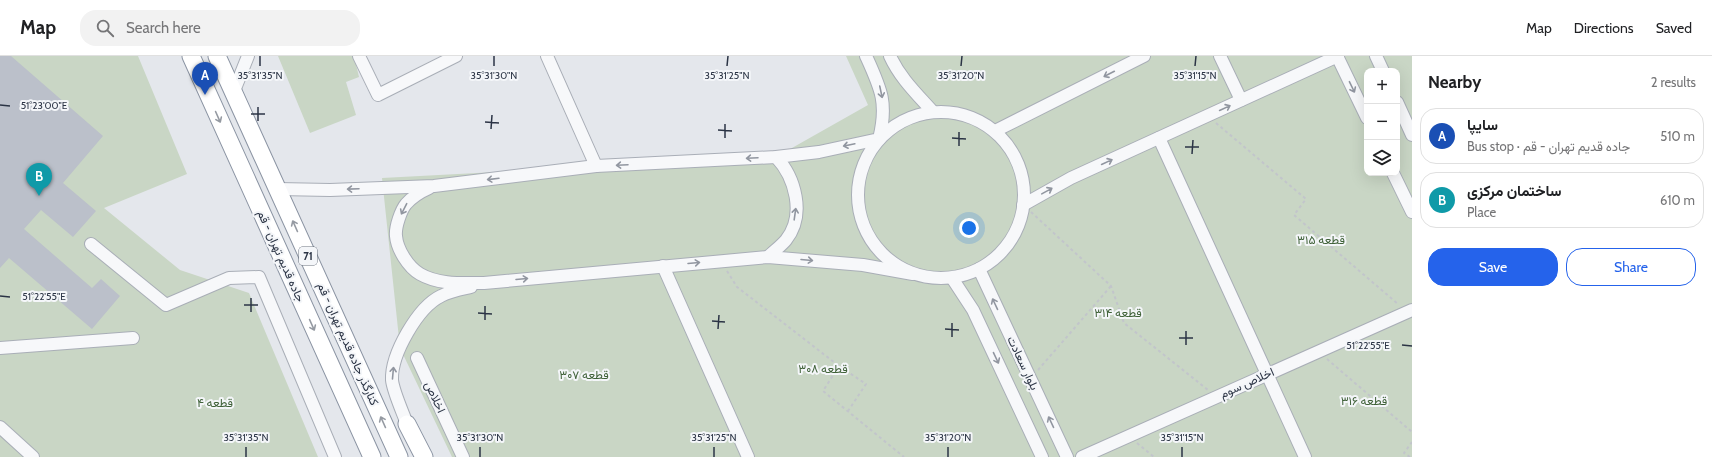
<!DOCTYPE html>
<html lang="en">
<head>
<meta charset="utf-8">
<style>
	:root { --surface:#fff; --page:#f2f2f2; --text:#202124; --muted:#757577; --line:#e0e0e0; --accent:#2563eb }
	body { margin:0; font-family:Cabin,Vazirmatn,sans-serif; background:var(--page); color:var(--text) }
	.controls { position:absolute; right:12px; top:12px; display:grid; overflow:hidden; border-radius:8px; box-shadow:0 4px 16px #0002 }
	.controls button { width:36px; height:36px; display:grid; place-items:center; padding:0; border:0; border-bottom:1px solid var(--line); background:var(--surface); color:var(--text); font:20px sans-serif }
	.you { position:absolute; left:969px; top:172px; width:14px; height:14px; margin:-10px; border:3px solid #fff; border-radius:50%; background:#1a73e8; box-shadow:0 0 0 6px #1a73e833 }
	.badge { display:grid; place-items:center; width:26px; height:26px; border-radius:50%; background:var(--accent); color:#fff; font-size:13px; font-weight:700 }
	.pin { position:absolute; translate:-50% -33px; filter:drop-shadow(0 1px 2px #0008) }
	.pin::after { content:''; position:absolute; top:21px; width:14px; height:12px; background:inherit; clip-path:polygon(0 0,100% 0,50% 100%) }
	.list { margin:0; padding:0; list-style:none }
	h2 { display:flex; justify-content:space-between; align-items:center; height:52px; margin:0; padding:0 16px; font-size:17px }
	h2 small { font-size:13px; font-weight:400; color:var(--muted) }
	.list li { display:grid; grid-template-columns:26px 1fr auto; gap:12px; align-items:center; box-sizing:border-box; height:56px; margin:0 8px 8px; padding:0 8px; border:1px solid var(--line); border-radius:16px }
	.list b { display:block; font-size:15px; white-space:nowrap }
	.list p { margin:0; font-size:13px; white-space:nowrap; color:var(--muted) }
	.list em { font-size:13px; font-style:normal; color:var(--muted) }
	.actions { display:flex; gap:8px; padding:12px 16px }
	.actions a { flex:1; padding:9px 0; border:1px solid var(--accent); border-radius:16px; text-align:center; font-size:14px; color:var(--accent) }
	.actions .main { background:var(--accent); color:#fff }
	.icon { flex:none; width:22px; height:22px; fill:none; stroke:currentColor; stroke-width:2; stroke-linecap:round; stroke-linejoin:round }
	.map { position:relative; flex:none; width:1412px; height:401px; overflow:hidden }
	header { display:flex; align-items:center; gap:24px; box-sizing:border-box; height:56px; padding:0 20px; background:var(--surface); border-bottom:1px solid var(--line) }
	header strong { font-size:19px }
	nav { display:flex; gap:22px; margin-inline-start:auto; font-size:14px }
	.search { width:280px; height:36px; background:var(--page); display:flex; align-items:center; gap:10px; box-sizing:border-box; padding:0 14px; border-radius:16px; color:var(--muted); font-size:15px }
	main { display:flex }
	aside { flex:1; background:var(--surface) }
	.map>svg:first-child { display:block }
	.green { fill:#c9d6c5; fill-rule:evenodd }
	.building { fill:#bbc0ca }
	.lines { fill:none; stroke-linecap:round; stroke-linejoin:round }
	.minor-casing { stroke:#a9aeb7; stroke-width:14 }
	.highway-casing { stroke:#8b94a3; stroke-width:19 }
	.path { stroke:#c2c5cb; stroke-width:2; stroke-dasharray:3 3; stroke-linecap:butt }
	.minor { stroke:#f7f8fa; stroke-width:12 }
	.highway { stroke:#fff; stroke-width:17 }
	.oneway { stroke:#9196a0 }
	.oneway2 { stroke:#959aa2 }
	.ticks { fill:none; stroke:#2b3445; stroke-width:1.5 }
	.labels { text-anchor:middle; stroke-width:4; stroke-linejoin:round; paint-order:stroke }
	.shield { fill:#f4f6f9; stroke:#676e7b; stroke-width:1 }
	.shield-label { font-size:11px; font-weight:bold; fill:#2b3445 }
	.park-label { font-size:12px; fill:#3f6138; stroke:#f4f6f9 }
	.street-label { font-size:12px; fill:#2b3445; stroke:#f4f6f9 }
	.ticks-label { font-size:10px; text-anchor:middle; fill:#2b3445; stroke:#f4f6f9; stroke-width:4; stroke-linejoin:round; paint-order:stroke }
</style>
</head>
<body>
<header>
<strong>Map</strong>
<div class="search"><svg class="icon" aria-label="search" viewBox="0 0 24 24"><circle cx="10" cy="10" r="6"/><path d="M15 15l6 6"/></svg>Search here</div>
<nav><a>Map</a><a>Directions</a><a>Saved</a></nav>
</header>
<main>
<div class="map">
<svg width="1412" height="401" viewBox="0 0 1412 401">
	<rect width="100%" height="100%" fill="#e4e7ec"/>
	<g class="green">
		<polygon points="0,0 138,0 187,118 104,152 180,214 249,237 318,401 0,401"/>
		<polygon points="278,0 354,0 359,21 346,26 356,59 310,77"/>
		<path d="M846,0H1412V401H452L400,292L382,122L776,101L868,49ZM1367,15H1397V117H1367Z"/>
	</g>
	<polygon class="building" points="0,0 11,0 103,80 63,127 96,155 73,181 41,154 24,173 92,232 101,223 120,240 92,273 9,202 0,212"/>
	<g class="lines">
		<g class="minor-casing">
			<g id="minor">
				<polyline points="359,0 378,39 456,0"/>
				<polyline points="547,0 596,110"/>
				<path d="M890,0C900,22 917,38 933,56"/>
				<polyline points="1220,0 1241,44"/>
				<polyline points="1337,0 1367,62"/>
				<polyline points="1376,0 1383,15"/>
				<polyline points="234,35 248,0"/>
				<polyline points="1397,46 1412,79"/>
				<circle cx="941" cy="139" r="83"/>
				<polyline points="995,75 1144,0"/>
				<polyline points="1159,82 1305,401"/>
				<polyline points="1393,117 1412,156"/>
				<path d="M429,132C420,136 413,140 406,148C401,154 395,171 396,180C397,193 408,211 420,218C439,229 463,227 484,227L768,201L863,209L913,218"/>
				<path d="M278,133L330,134L434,130L596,110L776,101L819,96L879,83C888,47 881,33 866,0"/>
				<polyline points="1023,149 1071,122 1338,0"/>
				<polyline points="91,188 166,249 229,222 259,221 335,401"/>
				<path d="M768,201C774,195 781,190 786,184C806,159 795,121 776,101"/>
				<polyline points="663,210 748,401"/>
				<polyline points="979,213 1067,401"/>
				<polyline points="952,222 973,254 1042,401"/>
				<polyline points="0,292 133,282"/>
				<polyline points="417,302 463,401"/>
				<path d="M407,368C403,357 393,335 392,324C391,298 418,251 441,240C450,235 462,233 471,231"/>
				<polyline points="0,371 33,401"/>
				<polyline points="1082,401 1412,254"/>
			</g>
		</g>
		<g class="highway-casing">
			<g id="highway">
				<polyline points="191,0 372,401"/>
				<polyline points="217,0 399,401"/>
				<polyline points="407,368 424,401"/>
			</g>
		</g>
		<g class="path">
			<polyline points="1216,67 1306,143 1294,159 1398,248"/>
			<polyline points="1031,156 1111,230 1124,267 1208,334"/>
			<polyline points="727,215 737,231 839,310 866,328 848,355"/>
			<polyline points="1327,303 1412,376"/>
			<polyline points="839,310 823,335 904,401"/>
			<polyline points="1038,314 1111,230"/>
			<polyline points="1137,387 1154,401"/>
			<polyline points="1410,401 1404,397 1412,386"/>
		</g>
		<use href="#minor" class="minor"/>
		<use href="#highway" class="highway"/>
	</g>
	<defs><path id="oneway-shaft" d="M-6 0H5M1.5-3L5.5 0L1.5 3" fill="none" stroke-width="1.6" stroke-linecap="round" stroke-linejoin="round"/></defs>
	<g class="oneway">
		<use href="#oneway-shaft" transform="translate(1109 18) rotate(153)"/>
		<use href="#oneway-shaft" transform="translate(1352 31) rotate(64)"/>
		<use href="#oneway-shaft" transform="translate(881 36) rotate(78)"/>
		<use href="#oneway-shaft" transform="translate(1225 52) rotate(-25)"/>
		<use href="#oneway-shaft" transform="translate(849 89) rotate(168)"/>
		<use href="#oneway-shaft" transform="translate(752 102) rotate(177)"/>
		<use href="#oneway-shaft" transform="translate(1107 106) rotate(-25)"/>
		<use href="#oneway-shaft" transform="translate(622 109) rotate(177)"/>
		<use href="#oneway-shaft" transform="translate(493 123) rotate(173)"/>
		<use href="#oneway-shaft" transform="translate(353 133) rotate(178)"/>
		<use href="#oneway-shaft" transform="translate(1047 135) rotate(-29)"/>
		<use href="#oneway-shaft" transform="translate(404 153) rotate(117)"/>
		<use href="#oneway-shaft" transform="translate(795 158) rotate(-82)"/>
		<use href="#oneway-shaft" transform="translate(807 204) rotate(5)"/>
		<use href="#oneway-shaft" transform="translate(694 207) rotate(-5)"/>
		<use href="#oneway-shaft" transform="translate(522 223) rotate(-5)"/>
		<use href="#oneway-shaft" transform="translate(995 248) rotate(-115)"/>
		<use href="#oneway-shaft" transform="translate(996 302) rotate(65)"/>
		<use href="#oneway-shaft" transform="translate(393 317) rotate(-85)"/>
		<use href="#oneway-shaft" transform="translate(1051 366) rotate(-115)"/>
	</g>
	<g class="oneway2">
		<use href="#oneway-shaft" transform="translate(218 61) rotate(66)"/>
		<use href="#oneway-shaft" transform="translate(295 170) rotate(-114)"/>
		<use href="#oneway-shaft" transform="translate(312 269) rotate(66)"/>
		<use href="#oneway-shaft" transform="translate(383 366) rotate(-114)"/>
	</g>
	<path class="ticks" d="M260,10V0M494,10V0M727,10L728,0M961,10L962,0M1195,10L1196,0M0,49L10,50M251,58H265M258,65V51M485,66L499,67M491,73L492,59M718,74L732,75M725,82V68M952,82L966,83M959,90V76M1185,91H1199M1192,98L1193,84M0,240L10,241M244,249H258M251,256V242M478,257L492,258M485,264V250M712,265L725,266M718,273L719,259M945,273L959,274M952,281V267M1179,282H1193M1186,289V275M1402,289L1412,290M246,401V391M480,401V391M714,401V391M948,401V391M1182,401V391"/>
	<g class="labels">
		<rect class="shield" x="299" y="191" width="18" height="18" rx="3"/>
		<g class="shield-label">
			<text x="308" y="204">71</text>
		</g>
		<g class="park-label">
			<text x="1321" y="188">قطعه ۳۱۵</text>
			<text x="1118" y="261">قطعه ۳۱۴</text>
			<text x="823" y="317">قطعه ۳۰۸</text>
			<text x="584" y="323">قطعه ۳۰۷</text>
			<text x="1364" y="349">قطعه ۳۱۶</text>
			<text x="215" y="351">قطعه ۴</text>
		</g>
		<g class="street-label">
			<text transform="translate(281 200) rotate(66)" y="4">جاده قدیم تهران - قم</text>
			<text transform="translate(348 288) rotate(66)" y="4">کنارگذر جاده قدیم تهران - قم</text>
			<text transform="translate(1023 307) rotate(65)" y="4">بلوار سعادت</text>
			<text transform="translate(1247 327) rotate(-24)" y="4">اخلاص سوم</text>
			<text transform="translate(435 341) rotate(65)" y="4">اخلاص</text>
		</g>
	</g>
	<g class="ticks-label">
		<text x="260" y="23">35°31'35"N</text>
		<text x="494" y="23">35°31'30"N</text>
		<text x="727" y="23">35°31'25"N</text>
		<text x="961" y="23">35°31'20"N</text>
		<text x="1195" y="23">35°31'15"N</text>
		<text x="44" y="53">51°23'00"E</text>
		<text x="44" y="244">51°22'55"E</text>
		<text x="1368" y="293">51°22'55"E</text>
		<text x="246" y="385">35°31'35"N</text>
		<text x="480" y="385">35°31'30"N</text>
		<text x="714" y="385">35°31'25"N</text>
		<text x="948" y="385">35°31'20"N</text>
		<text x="1182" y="385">35°31'15"N</text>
	</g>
</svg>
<div class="controls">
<button>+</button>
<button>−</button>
<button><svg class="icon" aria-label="layers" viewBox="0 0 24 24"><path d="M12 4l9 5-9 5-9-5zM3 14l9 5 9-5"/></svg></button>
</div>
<div class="you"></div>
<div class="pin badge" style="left:205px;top:39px;background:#1a4fb4">A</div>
<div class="pin badge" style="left:39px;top:140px;background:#0f9aa8">B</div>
</div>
<aside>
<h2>Nearby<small>2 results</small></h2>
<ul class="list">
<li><span class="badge" style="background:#1a4fb4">A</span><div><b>سایپا</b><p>Bus stop · جاده قدیم تهران - قم</p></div><em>510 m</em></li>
<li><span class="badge" style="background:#0f9aa8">B</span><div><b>ساختمان مرکزی</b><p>Place</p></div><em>610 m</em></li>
</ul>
<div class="actions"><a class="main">Save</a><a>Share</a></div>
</aside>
</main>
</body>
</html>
